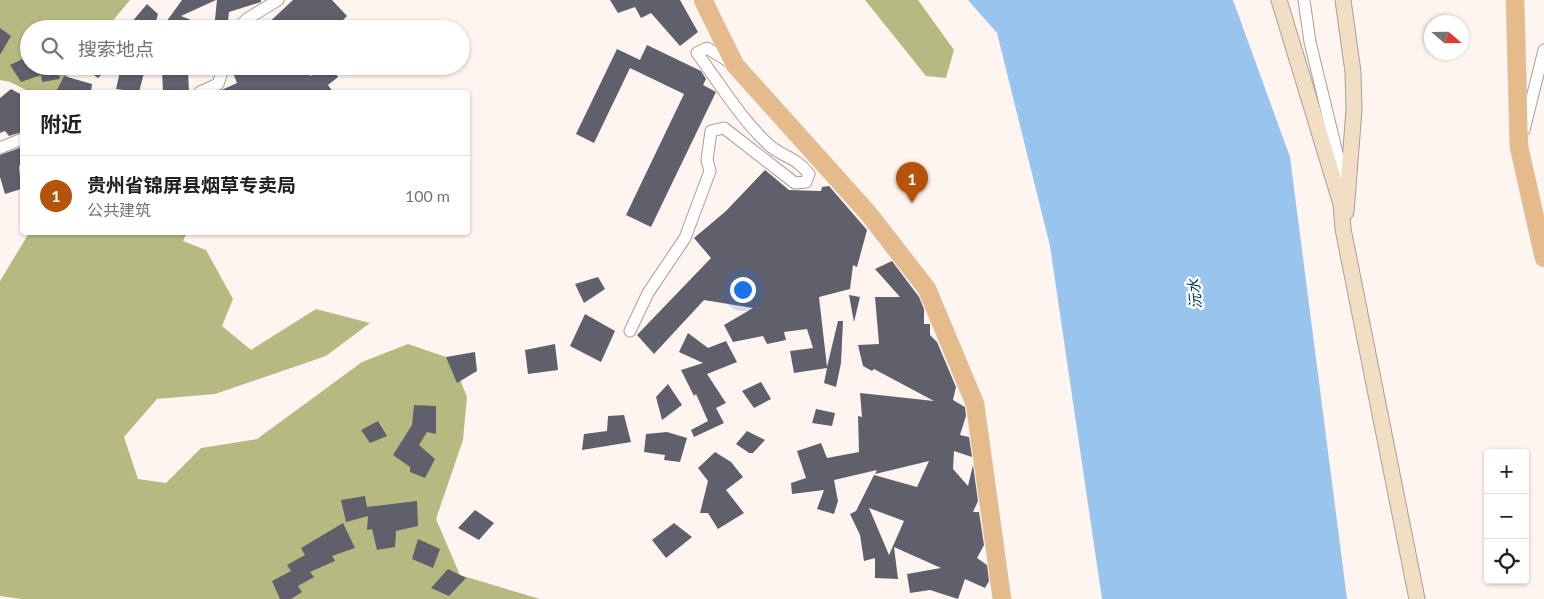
<!DOCTYPE html>
<html lang="zh">
<head>
<meta charset="utf-8">
<style>
	:root { --surface:#fff; --page:#f6f6f6; --text:#202124; --muted:#757577; --line:#e0e0e0; --accent:#b45309 }
	body { margin:0; font-family:Lato,"Noto Sans SC",sans-serif; background:var(--page); color:var(--text) }
	.controls { position:absolute; right:15px; bottom:15px; display:grid; overflow:hidden; border-radius:5px; box-shadow:0 1px 4px #0004 }
	.controls button { width:45px; height:45px; display:grid; place-items:center; padding:0; border:0; border-bottom:1px solid var(--line); background:var(--surface); color:var(--text); font:25px sans-serif }
	.compass { position:absolute; left:1424px; top:15px; width:45px; height:45px; border-radius:50%; background:var(--surface); box-shadow:0 1px 4px #0004; rotate:110deg }
	.you { position:absolute; left:742px; top:289px; width:18px; height:18px; margin:-12px; border:4px solid #fff; border-radius:50%; background:#1a73e8; box-shadow:0 0 0 8px #1a73e833 }
	.badge { display:grid; place-items:center; width:32px; height:32px; border-radius:50%; background:var(--accent); color:#fff; font-size:16px; font-weight:700 }
	.pin { position:absolute; translate:-50% -41px; filter:drop-shadow(0 1px 2px #0008) }
	.pin::after { content:''; position:absolute; top:26px; width:18px; height:15px; background:inherit; clip-path:polygon(0 0,100% 0,50% 100%) }
	.list { margin:0; padding:0; list-style:none }
	h2 { display:flex; justify-content:space-between; align-items:center; height:65px; margin:0; padding:0 20px; font-size:21px }
	h2 small { font-size:16px; font-weight:400; color:var(--muted) }
	.list li { display:grid; grid-template-columns:32px 1fr auto; gap:15px; align-items:center; box-sizing:border-box; height:80px; padding:0 20px; border-top:1px solid var(--line) }
	.list b { display:block; font-size:19px; white-space:nowrap }
	.list p { margin:0; font-size:16px; white-space:nowrap; color:var(--muted) }
	.list em { font-size:16px; font-style:normal; color:var(--muted) }
	.icon { flex:none; width:28px; height:28px; fill:none; stroke:currentColor; stroke-width:2; stroke-linecap:round; stroke-linejoin:round }
	.map { position:relative; flex:none; width:1544px; height:599px; overflow:hidden }
	.search { position:absolute; background:var(--surface); box-shadow:0 1px 4px #0004; left:20px; top:20px; width:450px; height:55px; display:flex; align-items:center; gap:12px; box-sizing:border-box; padding:0 18px; border-radius:28px; color:var(--muted); font-size:19px }
	.panel { position:absolute; background:var(--surface); box-shadow:0 1px 4px #0004; left:20px; top:90px; width:450px; height:145px; border-radius:5px }
	.map>svg:first-child { display:block }
	.forest { fill:#b7ba80 }
	.water { fill:#98c4ee }
	.building { fill:#605f6c; fill-rule:evenodd }
	.lines { fill:none; stroke-linecap:round; stroke-linejoin:round }
	.street-casing { stroke:#ad9d96; stroke-width:13 }
	.secondary-casing { stroke:#ad9d96; stroke-width:17 }
	.primary-casing { stroke:#d7d6d5; stroke-width:19 }
	.street { stroke:#fff; stroke-width:11 }
	.secondary { stroke:#f2ddc5; stroke-width:15 }
	.primary { stroke:#e5bb8b; stroke-width:18 }
	.labels { text-anchor:middle; stroke-width:5; stroke-linejoin:round; paint-order:stroke }
	.water-label { font-size:15px; font-style:italic; fill:#003057; stroke:#fff }
</style>
</head>
<body>
<div class="map">
<svg width="1544" height="599" viewBox="0 0 1544 599">
	<rect width="100%" height="100%" fill="#fff5f0"/>
	<g class="forest">
		<polygon points="0,0 130,0 106,29 29,29 29,66 64,66 72,92 30,92 10,82 0,80"/>
		<polygon points="865,0 918,0 954,50 946,78 926,76"/>
		<polygon points="29,233 187,233 183,241 206,250 233,299 222,326 251,350 316,309 370,323 326,356 215,394 157,399 124,437 138,479 166,483 201,448 257,439 362,362 408,344 452,359 467,397 463,440 436,519 460,575 540,599 22,599 0,596 0,281"/>
	</g>
	<polygon class="water" points="968,0 1233,0 1290,157 1347,599 1102,599 1050,246 997,33"/>
	<g class="building">
		<polygon points="182,0 216,0 181,16 213,29 161,29"/>
		<polygon points="217,0 261,0 261,2 229,12 227,29 214,29"/>
		<polygon points="293,0 332,0 347,16 334,29 262,29"/>
		<polygon points="610,0 680,0 698,32 680,46 651,13 641,18 635,7 618,13"/>
		<polygon points="147,4 158,14 154,29 126,29"/>
		<polygon points="0,28 11,36 0,55"/>
		<polygon points="647,45 701,71 706,79 703,85 716,92 651,227 626,215 684,94 630,68 594,143 576,134 617,49 640,60"/>
		<polygon points="29,56 29,66 62,66 58,69 60,79 42,82 41,75 21,82 10,65"/>
		<polygon points="82,66 111,66 98,78"/>
		<polygon points="247,66 304,66 311,76 324,66 330,66 338,77 328,85 333,92 217,92 237,83 233,73"/>
		<polygon points="121,67 144,73 139,92 116,89"/>
		<polygon points="162,72 188,72 189,92 163,91"/>
		<polygon points="64,76 92,84 91,92 56,92"/>
		<polygon points="11,89 22,95 22,132 9,136 5,131 0,133 0,98"/>
		<polygon points="22,147 22,164 19,166 21,189 5,194 0,177 0,155"/>
		<polygon points="765,170 789,190 821,191 822,187 829,186 867,230 857,267 853,265 850,289 819,297 827,367 838,321 843,321 841,363 836,387 824,383 827,368 794,373 790,351 813,348 807,329 784,332 786,340 767,344 763,336 733,342 724,325 753,308 704,300 654,354 637,335 711,258 694,238 726,211"/>
		<path d="M892,261L919,297L924,309V324H930V335L937,342L956,387L953,400L965,407L966,416L960,435L969,437L972,457L954,451L953,469L968,486L973,465L978,501L973,512H979L984,545L977,558L987,565L989,581L985,588L965,579L958,599L930,590L910,593L907,574L941,568L894,547L898,579L875,578V558L864,561L860,535L850,514L856,511L874,475L917,487L929,461L875,474L877,470L834,480L838,501L834,514L817,509L824,490L792,494L791,483L806,478L797,451L821,443L827,458L859,452L858,416L862,417L860,393L934,401L874,369L872,371L863,366L858,345L879,344L875,297H900L875,269ZM869,508L904,521L889,555Z"/>
		<polygon points="598,277 605,289 584,303 575,284"/>
		<polygon points="849,295 860,297 854,322"/>
		<polygon points="585,314 615,331 601,362 570,346"/>
		<polygon points="688,333 708,348 726,341 737,362 707,374 726,403 716,408 724,423 694,437 691,430 708,421 696,394 694,396 681,370 703,363 679,352"/>
		<polygon points="555,344 558,370 528,374 525,350"/>
		<polygon points="475,352 477,371 457,383 446,357"/>
		<polygon points="761,382 771,399 754,408 742,391"/>
		<polygon points="668,384 682,405 662,420 656,397"/>
		<polygon points="414,405 436,406 436,434 427,432 419,445 435,459 425,478 410,472 410,467 393,455 412,425"/>
		<polygon points="816,409 835,413 832,426 812,423"/>
		<polygon points="624,415 631,442 582,450 584,434 607,431 608,416"/>
		<polygon points="378,421 387,436 370,443 361,430"/>
		<polygon points="747,431 765,440 753,453 749,453 736,444"/>
		<polygon points="667,432 687,438 680,462 664,460 665,455 644,452 646,434"/>
		<polygon points="715,452 731,462 743,477 726,490 744,513 718,529 708,513 700,513 708,481 698,468"/>
		<polygon points="365,496 367,507 417,501 418,526 396,531 395,547 377,550 372,529 367,530 368,516 346,522 341,500"/>
		<polygon points="475,510 494,523 479,540 458,528"/>
		<polygon points="343,523 355,548 332,556 335,561 310,572 314,577 298,586 302,592 291,599 280,599 272,581 291,571 287,565 305,555 301,548"/>
		<polygon points="674,523 692,537 666,558 652,540"/>
		<polygon points="418,539 440,549 433,568 412,559"/>
		<polygon points="448,569 466,578 449,596 431,588"/>
	</g>
	<g class="lines">
		<g class="street-casing">
			<g id="street">
				<polyline points="1304,0 1310,42 1345,186"/>
				<polyline points="237,29 247,19 278,0"/>
				<polyline points="200,92 218,84 224,66"/>
				<polyline points="1524,130 1544,50"/>
				<polyline points="0,148 22,139"/>
				<path d="M630,331L648,293L685,238L710,171L707,160L711,131L724,128L795,183L806,182L809,174C795,156 784,158 769,145C741,119 720,84 697,53L707,48L733,64"/>
			</g>
		</g>
		<g class="secondary-casing">
			<g id="secondary">
				<polyline points="1279,0 1341,204 1343,229 1417,599"/>
				<polyline points="1343,0 1353,72 1354,110 1346,212"/>
			</g>
		</g>
		<g class="primary-casing">
			<g id="primary">
				<polyline points="703,0 735,65 868,213 927,289 975,404 1002,599"/>
				<polyline points="1515,0 1519,147 1544,258"/>
			</g>
		</g>
		<use href="#street" class="street"/>
		<use href="#secondary" class="secondary"/>
		<use href="#primary" class="primary"/>
	</g>
	<g class="labels">
		<g class="water-label">
			<text transform="translate(1195 294) rotate(-95)" y="5">沅水</text>
		</g>
	</g>
</svg>
<div class="controls">
<button>+</button>
<button>−</button>
<button><svg class="icon" aria-label="locate" viewBox="0 0 24 24"><circle cx="12" cy="12" r="6"/><path d="M12 2v4M12 18v4M2 12h4M18 12h4"/></svg></button>
</div>
<svg class="compass" viewBox="-18 -18 36 36"><path d="M0-13l5 13h-10z" fill="#e53935"/><path d="M0 13l5-13h-10z" fill="#757577"/></svg>
<div class="you"></div>
<div class="pin badge" style="left:912px;top:203px">1</div>
<div class="search"><svg class="icon" aria-label="search" viewBox="0 0 24 24"><circle cx="10" cy="10" r="6"/><path d="M15 15l6 6"/></svg>搜索地点</div>
<section class="panel">
<h2>附近<small></small></h2>
<ul class="list">
<li><span class="badge">1</span><div><b>贵州省锦屏县烟草专卖局</b><p>公共建筑</p></div><em>100 m</em></li>
</ul>
</section>
</div>
</body>
</html>
